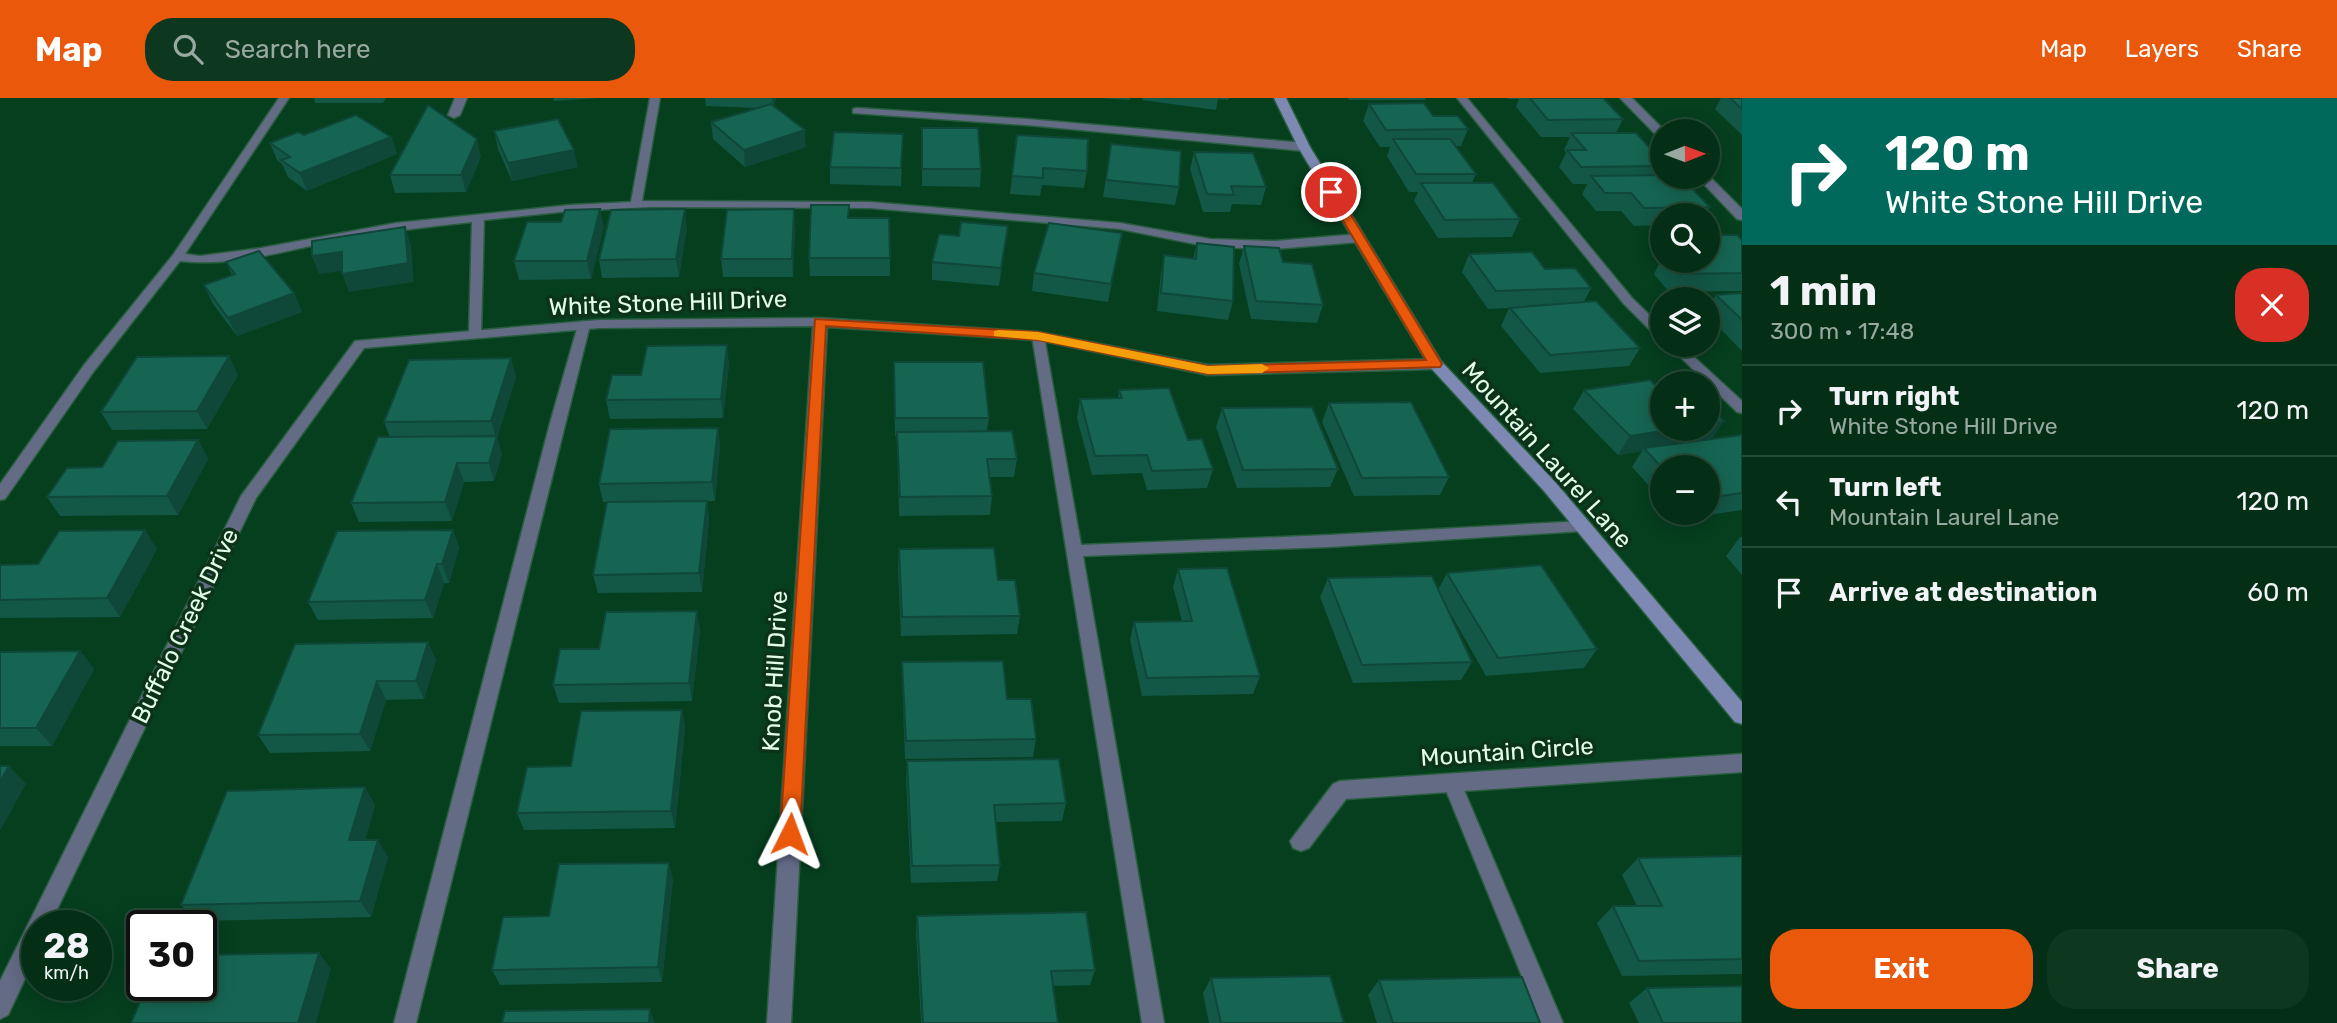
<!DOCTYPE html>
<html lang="en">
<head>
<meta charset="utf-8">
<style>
  body { margin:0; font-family:Rubik,sans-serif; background:#0d371f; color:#f1f3f6; height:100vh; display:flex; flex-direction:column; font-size:26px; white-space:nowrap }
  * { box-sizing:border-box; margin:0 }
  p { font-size:23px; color:#97a9a1 }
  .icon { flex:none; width:38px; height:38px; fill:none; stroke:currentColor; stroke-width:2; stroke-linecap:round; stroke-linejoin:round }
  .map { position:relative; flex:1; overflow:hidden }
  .sheet { display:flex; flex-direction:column; background:#042f16; width:595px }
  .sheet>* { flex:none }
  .hud { background:#00695c; color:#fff; overflow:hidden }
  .needle { width:46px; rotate:89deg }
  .fabs { position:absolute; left:1650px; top:21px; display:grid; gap:14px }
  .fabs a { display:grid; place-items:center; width:70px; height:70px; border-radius:50%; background:#042f16; box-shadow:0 4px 18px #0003,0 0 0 2px #254a35; font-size:35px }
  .speed { position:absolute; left:21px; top:812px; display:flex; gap:14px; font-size:35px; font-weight:700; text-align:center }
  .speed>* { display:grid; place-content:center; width:91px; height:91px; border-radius:50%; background:#042f16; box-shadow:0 4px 18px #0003,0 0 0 2px #254a35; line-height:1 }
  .speed small { font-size:18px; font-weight:400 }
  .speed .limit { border:4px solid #111; border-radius:10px; background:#fff; color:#111 }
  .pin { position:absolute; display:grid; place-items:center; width:60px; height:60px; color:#fff; margin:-30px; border:4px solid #fff; border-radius:50%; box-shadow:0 2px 7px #0007 }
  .me { position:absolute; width:77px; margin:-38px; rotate:3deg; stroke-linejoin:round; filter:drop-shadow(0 0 5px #0008) }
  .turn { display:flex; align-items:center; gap:24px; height:147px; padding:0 28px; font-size:32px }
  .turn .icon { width:91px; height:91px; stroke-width:2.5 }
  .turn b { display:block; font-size:49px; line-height:60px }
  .round { display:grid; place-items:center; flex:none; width:74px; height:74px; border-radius:28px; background:#0d371f }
  .overview { display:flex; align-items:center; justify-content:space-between; height:119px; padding:0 28px }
  h1 { font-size:42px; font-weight:700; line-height:52px }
  .cta { display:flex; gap:14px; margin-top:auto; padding:14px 28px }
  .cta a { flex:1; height:80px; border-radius:28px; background:#ea580c; color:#fff; font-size:28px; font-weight:700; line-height:80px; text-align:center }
  .cta a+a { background:#0d371f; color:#f1f3f6 }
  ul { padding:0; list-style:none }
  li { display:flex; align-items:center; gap:21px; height:91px; padding:0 28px; border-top:2px solid #254a35 }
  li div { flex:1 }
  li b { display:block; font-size:26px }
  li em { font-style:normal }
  header { display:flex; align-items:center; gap:42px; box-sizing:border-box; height:98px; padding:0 35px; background:#ea580c; color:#fff }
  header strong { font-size:33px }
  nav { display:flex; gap:38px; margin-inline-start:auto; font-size:24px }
  .search { width:490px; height:63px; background:#0d371f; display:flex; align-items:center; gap:18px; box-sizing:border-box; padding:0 24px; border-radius:28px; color:#97a9a1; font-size:26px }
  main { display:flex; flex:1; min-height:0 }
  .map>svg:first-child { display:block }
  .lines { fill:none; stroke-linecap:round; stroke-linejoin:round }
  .lane-casing { stroke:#285d3e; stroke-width:3 }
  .street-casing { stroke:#285d3e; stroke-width:3 }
  .secondary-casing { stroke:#285d3e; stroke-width:3 }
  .lane { fill:#636b85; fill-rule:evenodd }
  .street { fill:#636b85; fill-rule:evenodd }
  .secondary { fill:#7d89b3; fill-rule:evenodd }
  .wall { fill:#135747 }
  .shaded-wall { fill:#0f4739 }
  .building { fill:#166552; stroke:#0f4739; stroke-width:2 }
  .route { fill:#ea580c; stroke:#983908; stroke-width:2 }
  .slow { fill:#f59e0b }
  .labels { text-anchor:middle; stroke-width:7; stroke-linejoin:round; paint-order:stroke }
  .street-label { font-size:24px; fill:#e2fde8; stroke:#0d321a }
</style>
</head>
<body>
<header>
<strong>Map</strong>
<div class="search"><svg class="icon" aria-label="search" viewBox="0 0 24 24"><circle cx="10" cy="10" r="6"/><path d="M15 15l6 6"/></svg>Search here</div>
<nav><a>Map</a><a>Layers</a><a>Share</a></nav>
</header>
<main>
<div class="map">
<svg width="1742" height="925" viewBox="0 0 1742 925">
  <rect width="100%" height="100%" fill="#053f1e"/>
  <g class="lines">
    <defs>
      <g id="lane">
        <path d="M279,0h10l-104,156 15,2 61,-8 135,-25 174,-18 61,-3 19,-104h10l-18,103 228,1 250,21 90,16 65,2 84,-7 6,4 -6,4 -84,7 -65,-2 -90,-18 -250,-21 -219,-1 -81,4 -86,9 -3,114 -6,4 -6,-4 3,-112c-48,5 -96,11 -143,20 -48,10 -100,25 -149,19l-86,110 -89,128 -5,1v-16l84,-119 89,-110z"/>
        <polygon points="1457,0 1467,0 1632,200 1662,229 1662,240 1657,239 1624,206"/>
        <polygon points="584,223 590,227 416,925 394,925 550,325 578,227"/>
        <polygon points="1038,234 1044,238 1081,447 1329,437 1583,423 1591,428 1583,433 1329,449 1083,458 1164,925 1142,925 1032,238"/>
        <polygon points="1668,247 1681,247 1742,303 1742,315 1737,314"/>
        <polygon points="1452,677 1459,679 1461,685 1563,925 1541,925 1443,685 1445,679"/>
      </g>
      <g id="street">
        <polygon points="455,0 467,0 460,17 454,20 448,17"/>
        <polygon points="1620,0 1632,0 1665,33 1662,33 1662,40 1658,39"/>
        <polygon points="857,10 1027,21 1304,45 1310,49 1304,53 1027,27 853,15 853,11"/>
        <polygon points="1708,77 1742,111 1742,122 1737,121 1697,79"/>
        <polygon points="820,220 1038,234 1208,267 1435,261 1442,266 1435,271 1208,277 1038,242 827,229 791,925 767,925 813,228 599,230 364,250 256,400 49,828 37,828 37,855 8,917 0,921 0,883 241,398 355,243 599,222"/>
        <polygon points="1742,656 1742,674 1346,701 1309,750 1301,753 1293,750 1290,743 1333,686 1340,683"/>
      </g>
      <polygon id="secondary" points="1274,0 1286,0 1310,49 1441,263 1556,385 1742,604 1742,626 1735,624 1544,393 1430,269 1298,49"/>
    </defs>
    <!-- lane casing -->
    <use href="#lane" class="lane-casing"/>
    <!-- street casing -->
    <use href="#street" class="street-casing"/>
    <!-- secondary casing -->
    <use href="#secondary" class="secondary-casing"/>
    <!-- lane -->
    <use href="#lane" class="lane"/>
    <!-- street -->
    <use href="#street" class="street"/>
    <!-- secondary -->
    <use href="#secondary" class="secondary"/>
  </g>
  <!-- wall -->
  <g class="wall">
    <polygon points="314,0 386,0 383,5 315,5"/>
    <polygon points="553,0 599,0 554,3"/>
    <polygon points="705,0 776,0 774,8 806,49 745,69 713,41 711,24 757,10 706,8"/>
    <polygon points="1099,0 1130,0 1130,2"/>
    <polygon points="1143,0 1229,0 1228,2 1218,1 1216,12 1142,2"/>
    <polygon points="1348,0 1426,0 1425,2 1349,2"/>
    <polygon points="1507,0 1603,0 1623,21 1616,35 1662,63 1662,77 1710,109 1705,117 1662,117 1662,127 1634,128 1621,113 1596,113 1582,96 1587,86 1573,86 1559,69 1566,55 1564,52 1570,39 1541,39 1516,9 1519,1 1508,1"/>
    <polygon points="1703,0 1742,0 1742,37 1715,11 1721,0"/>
    <polygon points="1369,6 1433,18 1468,31 1461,48 1455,48 1476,76 1472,85 1520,121 1512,139 1438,140 1414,103 1418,94 1409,94 1387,58 1390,49 1380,49 1363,23"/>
    <polygon points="922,30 981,71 980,89 922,88"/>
    <polygon points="494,33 578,69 512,83 498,51"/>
    <polygon points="903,36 901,88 830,86 830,69"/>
    <polygon points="304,37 391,39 397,56 307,93 288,79 282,66 277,62 270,45"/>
    <polygon points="1017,37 1087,73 1084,90 1042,87 1040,98 1010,96"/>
    <polygon points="1111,46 1179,89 1175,107 1103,99"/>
    <polygon points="1194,54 1266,89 1261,107 1232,106 1230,114 1203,114 1190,71"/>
    <polygon points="481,59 466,94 395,95 390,77"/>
    <polygon points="849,120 890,160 890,178 810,178 809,160"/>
    <polygon points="1008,128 999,188 932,182 932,164 959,138"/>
    <polygon points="604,129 591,181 519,182 514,163"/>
    <polygon points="687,129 679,179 602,180 599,162"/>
    <polygon points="795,129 793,179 723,179 721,161"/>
    <polygon points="1122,135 1108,204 1032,193 1034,175"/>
    <polygon points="1742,142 1742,193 1669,194 1654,176 1662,160 1662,163 1708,163"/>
    <polygon points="1197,145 1233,203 1228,222 1157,213 1161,175 1164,157 1193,160"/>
    <polygon points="1244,148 1283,164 1323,207 1317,225 1251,221 1239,166"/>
    <polygon points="1469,156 1545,171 1591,190 1584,204 1640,250 1629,268 1540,275 1501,228 1509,210 1488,211 1462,174"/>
    <polygon points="226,164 294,195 302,214 237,238 213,206 204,187 232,177"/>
    <polygon points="1742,195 1742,253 1708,218 1708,210 1716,197"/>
    <polygon points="894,264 989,320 987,333 1017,361 1014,379 989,379 992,398 990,417 899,418 897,338 895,338"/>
    <polygon points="729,265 723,320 610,321 606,302"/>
    <polygon points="238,277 207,331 112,332 101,314"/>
    <polygon points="516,279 497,340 502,356 494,383 464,384 452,423 359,424 351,405 390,339 384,324"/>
    <polygon points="1119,292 1188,342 1213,371 1207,390 1147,392 1142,375 1092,377 1077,320 1080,301 1118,300"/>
    <polygon points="1584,292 1712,341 1742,337 1742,412 1680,421 1674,415 1708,415 1708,369 1662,369 1662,402 1632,369 1642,353 1618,357 1573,311"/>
    <polygon points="1329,305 1449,379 1440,397 1354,398 1322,324"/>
    <polygon points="1222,310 1338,371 1330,389 1237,390 1216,329"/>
    <polygon points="718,330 720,348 715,403 707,403 709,422 702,494 598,495 593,477 607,404 603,404 599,386"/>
    <polygon points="198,342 208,361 178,417 60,418 47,399 102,369"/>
    <polygon points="453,432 459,450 449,485 444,485 433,520 318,522 308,504"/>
    <polygon points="1740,439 1742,439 1742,477 1726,458"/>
    <polygon points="157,451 120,519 0,520 0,467 38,466"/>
    <polygon points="899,451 998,482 1020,518 1017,536 901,538 898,469"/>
    <polygon points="1178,471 1260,578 1253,596 1142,598 1130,542 1134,524 1182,523 1173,489"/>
    <polygon points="1447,475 1597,551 1584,570 1486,578 1443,502 1472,564 1461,582 1353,585 1320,499 1328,480 1438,492"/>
    <polygon points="700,532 692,603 559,605 553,587 599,551"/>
    <polygon points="295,546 436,562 424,601 386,602 370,653 270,655 258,637"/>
    <polygon points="80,553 94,571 52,648 0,648 0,554"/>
    <polygon points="902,564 1007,601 1036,641 1033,659 905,661 902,582"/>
    <polygon points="682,612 685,630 675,730 524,732 517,715 571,668"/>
    <polygon points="907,663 1066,705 1062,723 996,724 1000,767 997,783 911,785 906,681"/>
    <polygon points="375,707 365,742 388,759 371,819 196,823 181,807"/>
    <polygon points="1742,758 1742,876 1622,878 1597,825 1613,808 1637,808 1622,777 1638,760"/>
    <polygon points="673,781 662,884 500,887 492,872 549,818"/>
    <polygon points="917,818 1095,872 1090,887 1053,888 1058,925 921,925 916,834"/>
    <polygon points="1211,880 1344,925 1209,925 1203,895"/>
    <polygon points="1379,882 1540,925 1377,925 1368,897"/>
    <polygon points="1647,890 1742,925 1639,925 1629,905"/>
  </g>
  <!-- shaded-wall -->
  <g class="shaded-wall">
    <polygon points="772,0 776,0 773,11"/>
    <polygon points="805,32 806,49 745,69 744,52"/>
    <polygon points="391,39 397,56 307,93 300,75"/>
    <polygon points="477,41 481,59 466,94 461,77"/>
    <polygon points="574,52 578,69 512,83 508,65"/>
    <polygon points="600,111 604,129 591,181 587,163"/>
    <polygon points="685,111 687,129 679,179 676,161"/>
    <polygon points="794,111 795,129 793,179 792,161"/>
    <polygon points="1008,128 1006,146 999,188 1001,170"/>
    <polygon points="405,129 411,147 414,184 349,194 342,176"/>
    <polygon points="342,154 349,172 319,176 312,158"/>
    <polygon points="294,195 302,214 237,238 228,220"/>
    <polygon points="727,247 729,265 723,320 721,301"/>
    <polygon points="229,258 238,277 207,331 197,313"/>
    <polygon points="511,260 516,279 497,340 502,356 494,383 489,365 496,339 491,323"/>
    <polygon points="1724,323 1712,341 1644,350 1642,353 1618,357 1630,338 1675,331 1708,331 1708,325"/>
    <polygon points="718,330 720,348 715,403 712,384"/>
    <polygon points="198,342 208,361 178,417 167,398"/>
    <polygon points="457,365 464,384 452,423 445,404"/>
    <polygon points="707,403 709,422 702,494 699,475"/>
    <polygon points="145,432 157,451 120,519 107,500"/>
    <polygon points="453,432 459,450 449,485 442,466"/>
    <polygon points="437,466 444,485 433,520 425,502"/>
    <polygon points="697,513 700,532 692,603 689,585"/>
    <polygon points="428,544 436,562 424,601 416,583"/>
    <polygon points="80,553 94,571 52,648 36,630"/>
    <polygon points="377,583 386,602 370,653 360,636"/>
    <polygon points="682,612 685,630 675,730 671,713"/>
    <polygon points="9,668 26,686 0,733 0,684"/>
    <polygon points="365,689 375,707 360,759 349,742"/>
    <polygon points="378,742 388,759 371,819 360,803"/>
    <polygon points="669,765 673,781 662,884 658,869"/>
    <polygon points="319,855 331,871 316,925 298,925"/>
    <polygon points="650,911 655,925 649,925"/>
  </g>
  <!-- building -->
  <g class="building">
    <polygon points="1530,0 1603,0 1623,21 1548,22"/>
    <polygon points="1730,0 1742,0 1742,11"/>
    <polygon points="1424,5 1433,18 1458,18 1468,31 1386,32 1369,6"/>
    <polygon points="771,6 805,32 744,52 711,24"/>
    <polygon points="428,7 477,41 461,77 390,77"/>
    <polygon points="356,17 391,39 300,75 281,62 290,59 270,45 298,34 304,37"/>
    <polygon points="558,21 574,52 508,65 494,33"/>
    <polygon points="922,30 978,30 981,71 922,71"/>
    <polygon points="834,34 903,36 901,70 830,69"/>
    <polygon points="1571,35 1636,35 1662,63 1662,68 1581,69 1567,52 1586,52"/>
    <polygon points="1017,37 1088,41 1087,73 1043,70 1043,80 1012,78"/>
    <polygon points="1393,41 1450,41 1476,76 1416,76"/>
    <polygon points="1111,46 1181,53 1179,89 1106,82"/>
    <polygon points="1194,54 1253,55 1266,89 1231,88 1234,97 1207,96"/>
    <polygon points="1662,77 1662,79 1681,79 1710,109 1644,110 1631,95 1605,95 1591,78"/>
    <polygon points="1421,85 1493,85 1520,121 1445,122"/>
    <polygon points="811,107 849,107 848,120 889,120 890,160 809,160"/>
    <polygon points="600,111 587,163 514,163 527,124 561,124 565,112"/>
    <polygon points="685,111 676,161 599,162 611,112"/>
    <polygon points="794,111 792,161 721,161 727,112"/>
    <polygon points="961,124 1008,128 1001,170 932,164 939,136 959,138"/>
    <polygon points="1049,125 1122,135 1111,186 1034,175"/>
    <polygon points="405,129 408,165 342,176 342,154 312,158 312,143"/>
    <polygon points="1708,137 1737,137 1742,142 1742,175 1680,176 1669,163 1708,163"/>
    <polygon points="1197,145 1234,149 1233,203 1161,195 1164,157 1196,161"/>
    <polygon points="1244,148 1279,150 1283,164 1312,166 1323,207 1256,203"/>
    <polygon points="259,153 294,195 228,220 204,187 235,176 226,164"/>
    <polygon points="1532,154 1545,171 1575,170 1591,190 1496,193 1469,156"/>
    <polygon points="1742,195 1742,222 1716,197"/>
    <polygon points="1596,203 1640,250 1550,257 1510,210"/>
    <polygon points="727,247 721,301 606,302 612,277 641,277 647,248"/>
    <polygon points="229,258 197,313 101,314 137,259"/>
    <polygon points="511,260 491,323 384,324 409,262"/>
    <polygon points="894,264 983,264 989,320 895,320"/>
    <polygon points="1650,282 1662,294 1662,331 1675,331 1630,338 1584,292"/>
    <polygon points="1169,290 1188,342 1202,341 1213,371 1152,373 1147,357 1095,358 1080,301 1122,300 1119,292"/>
    <polygon points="1411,304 1449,379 1362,380 1329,305"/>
    <polygon points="1708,308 1724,323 1708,325"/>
    <polygon points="1312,309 1338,371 1243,372 1222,310"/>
    <polygon points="718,330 712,384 599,386 610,331"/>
    <polygon points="1012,333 1017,361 987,361 992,398 900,399 897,334"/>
    <polygon points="1742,337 1742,395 1708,400 1708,369 1662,370 1644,350"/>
    <polygon points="497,338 489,365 457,365 445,404 351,405 378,339"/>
    <polygon points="198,342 167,398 47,399 67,370 102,369 118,343"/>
    <polygon points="707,403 699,475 593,477 607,404"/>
    <polygon points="145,432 107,500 0,502 0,467 38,466 59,433"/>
    <polygon points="453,432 442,466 437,466 425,502 308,504 337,433"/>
    <polygon points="994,450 998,482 1015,482 1020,518 902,519 899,451"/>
    <polygon points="1541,467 1597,551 1498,560 1447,475"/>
    <polygon points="1227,470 1260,578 1147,580 1134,524 1192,523 1178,471"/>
    <polygon points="1432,478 1472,564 1362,567 1328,480"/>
    <polygon points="697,513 689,585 553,587 560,551 599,551 606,514"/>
    <polygon points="428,544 416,583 377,583 360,636 258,637 295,546"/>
    <polygon points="80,553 36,630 0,630 0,554"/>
    <polygon points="1003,563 1007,601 1031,601 1036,641 906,643 902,564"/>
    <polygon points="682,612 671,713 517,715 527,669 571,668 581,613"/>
    <polygon points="1059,661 1066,705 994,707 1000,767 912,768 907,663"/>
    <polygon points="0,668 9,668 0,684"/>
    <polygon points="365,689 349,742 378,742 360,803 181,807 227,693"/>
    <polygon points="1742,758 1742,861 1639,863 1613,808 1662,808 1638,760"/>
    <polygon points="669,765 658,869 492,872 503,819 549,818 559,766"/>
    <polygon points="1086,814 1095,872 1051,873 1058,925 923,925 917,818"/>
    <polygon points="319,855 298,925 131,925 147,887 201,887 201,857"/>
    <polygon points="1330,878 1344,925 1221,925 1211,880"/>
    <polygon points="1522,879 1540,925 1393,925 1379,882"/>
    <polygon points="1742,888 1742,925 1663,925 1647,890"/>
    <polygon points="650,911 649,925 502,925 505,913"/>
  </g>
  <!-- route -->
  <polygon class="route" points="1331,91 1337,94 1442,266 1440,269 1208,276 1038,242 826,228 800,736 797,742 790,745 783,742 780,736 815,221 1038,234 1208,268 1426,262 1326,94"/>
  <!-- slow -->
  <polygon class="slow" points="999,232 1038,234 1208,268 1262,266 1269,270 1262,275 1208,276 1038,242 994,238 994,233"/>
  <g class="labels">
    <!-- street labels -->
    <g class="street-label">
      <text transform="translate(668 205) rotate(-2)" y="8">White Stone Hill Drive</text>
      <text transform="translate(1547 357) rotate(48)" y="8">Mountain Laurel Lane</text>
      <text transform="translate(185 528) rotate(-64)" y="8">Buffalo Creek Drive</text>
      <text transform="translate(775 573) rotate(-87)" y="8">Knob Hill Drive</text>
      <text transform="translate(1507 654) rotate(-4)" y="8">Mountain Circle</text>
    </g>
  </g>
</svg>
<div class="fabs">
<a><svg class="needle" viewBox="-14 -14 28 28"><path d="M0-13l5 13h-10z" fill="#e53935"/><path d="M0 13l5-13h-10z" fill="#97a9a1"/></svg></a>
<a><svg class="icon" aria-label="search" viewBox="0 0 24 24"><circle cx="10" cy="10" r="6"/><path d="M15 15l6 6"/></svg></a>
<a><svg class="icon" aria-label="layers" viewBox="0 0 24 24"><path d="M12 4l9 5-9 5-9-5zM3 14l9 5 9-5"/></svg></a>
<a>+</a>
<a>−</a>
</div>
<div class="speed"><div>28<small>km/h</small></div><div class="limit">30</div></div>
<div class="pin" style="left:1331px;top:94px;background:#d93025"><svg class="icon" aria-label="arrive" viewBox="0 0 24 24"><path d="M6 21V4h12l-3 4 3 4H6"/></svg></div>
<svg class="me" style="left:790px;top:736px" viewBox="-20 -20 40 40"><path d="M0-17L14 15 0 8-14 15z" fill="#ea580c" stroke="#fff" stroke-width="4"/></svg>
</div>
<section class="sheet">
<div class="hud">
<div class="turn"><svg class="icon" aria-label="right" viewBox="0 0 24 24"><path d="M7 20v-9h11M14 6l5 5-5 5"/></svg><div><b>120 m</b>White Stone Hill Drive</div></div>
</div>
<div class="overview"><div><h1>1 min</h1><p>300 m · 17:48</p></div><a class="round" style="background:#d93025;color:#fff"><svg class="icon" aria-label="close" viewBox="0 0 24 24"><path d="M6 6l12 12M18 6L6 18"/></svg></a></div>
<ul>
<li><svg class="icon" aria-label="right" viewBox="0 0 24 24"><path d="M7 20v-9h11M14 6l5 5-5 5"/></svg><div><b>Turn right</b><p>White Stone Hill Drive</p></div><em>120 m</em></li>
<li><svg class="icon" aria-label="left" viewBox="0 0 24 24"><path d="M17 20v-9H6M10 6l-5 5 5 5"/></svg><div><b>Turn left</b><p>Mountain Laurel Lane</p></div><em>120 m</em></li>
<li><svg class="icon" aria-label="arrive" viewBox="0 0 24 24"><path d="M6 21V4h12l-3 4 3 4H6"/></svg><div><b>Arrive at destination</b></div><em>60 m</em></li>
</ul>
<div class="cta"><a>Exit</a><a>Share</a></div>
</section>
</main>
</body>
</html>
